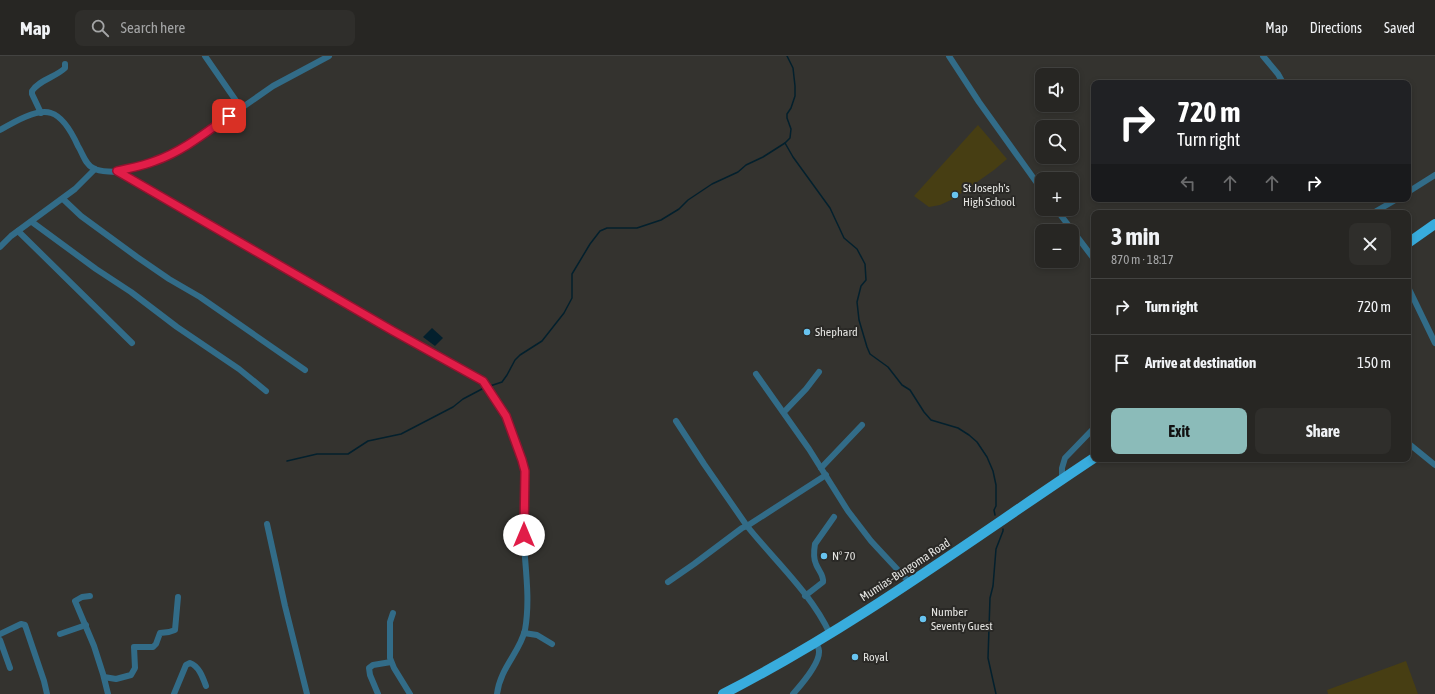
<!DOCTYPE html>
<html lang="en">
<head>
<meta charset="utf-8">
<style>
  body { margin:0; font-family:"Asap Condensed",sans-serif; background:#2f2e2b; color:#f1f3f6; height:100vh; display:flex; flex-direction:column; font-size:15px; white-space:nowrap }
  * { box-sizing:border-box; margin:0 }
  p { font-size:13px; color:#a4a5a6 }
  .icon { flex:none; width:22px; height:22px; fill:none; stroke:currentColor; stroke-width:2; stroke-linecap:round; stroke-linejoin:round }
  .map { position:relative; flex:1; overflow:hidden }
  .sheet { position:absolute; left:1091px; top:154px; width:320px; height:252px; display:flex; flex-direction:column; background:#272623; border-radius:8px; box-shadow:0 2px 6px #0003,0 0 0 1px #434341 }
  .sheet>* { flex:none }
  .guide { position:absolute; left:1091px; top:24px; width:320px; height:122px; border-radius:8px; box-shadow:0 2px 6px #0003,0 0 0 1px #434341; background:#202124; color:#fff; overflow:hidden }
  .tools { position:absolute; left:1035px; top:12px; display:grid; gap:8px }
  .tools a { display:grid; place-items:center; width:44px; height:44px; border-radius:8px; background:#272623; box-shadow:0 2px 6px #0003,0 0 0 1px #434341; font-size:20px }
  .pin { position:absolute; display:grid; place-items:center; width:34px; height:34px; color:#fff; margin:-17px; border-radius:8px; box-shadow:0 2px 6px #0006 }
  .me { position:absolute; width:44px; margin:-22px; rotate:0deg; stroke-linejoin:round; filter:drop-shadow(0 0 3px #0008) }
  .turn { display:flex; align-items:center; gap:14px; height:84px; padding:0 20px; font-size:18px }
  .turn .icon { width:52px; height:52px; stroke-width:2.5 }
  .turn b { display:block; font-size:28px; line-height:34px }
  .lanes { display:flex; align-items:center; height:38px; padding:0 20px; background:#0003; justify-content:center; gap:20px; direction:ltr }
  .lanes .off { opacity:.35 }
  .round { display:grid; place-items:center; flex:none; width:42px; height:42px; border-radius:8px; background:#2f2e2b }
  .overview { display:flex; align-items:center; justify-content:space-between; height:68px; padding:0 20px }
  h1 { font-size:24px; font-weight:700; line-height:30px }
  .cta { display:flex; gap:8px; margin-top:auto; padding:8px 20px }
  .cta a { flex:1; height:46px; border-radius:8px; background:#8bbbb9; color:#111; font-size:16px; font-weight:700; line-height:46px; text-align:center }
  .cta a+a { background:#2f2e2b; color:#f1f3f6 }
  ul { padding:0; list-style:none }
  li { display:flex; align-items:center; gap:12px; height:56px; padding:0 20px; border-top:1px solid #434341 }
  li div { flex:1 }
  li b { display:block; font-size:15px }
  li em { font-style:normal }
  header { display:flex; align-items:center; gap:24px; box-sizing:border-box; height:56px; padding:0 20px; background:#272623; border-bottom:1px solid #434341 }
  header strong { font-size:19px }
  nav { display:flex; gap:22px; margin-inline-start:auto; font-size:14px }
  .search { width:280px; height:36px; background:#2f2e2b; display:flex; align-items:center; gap:10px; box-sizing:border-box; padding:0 14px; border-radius:8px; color:#a4a5a6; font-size:15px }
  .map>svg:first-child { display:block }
  .green { fill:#473e13 }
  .water { fill:#03202d }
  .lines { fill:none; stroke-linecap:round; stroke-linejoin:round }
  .stream { stroke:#03202d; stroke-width:1.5 }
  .minor { stroke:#326c88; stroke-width:6 }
  .trunk { stroke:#38acdd; stroke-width:10 }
  .route-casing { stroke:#92132f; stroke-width:10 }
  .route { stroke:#e11d48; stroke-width:7 }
  .poi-dot { fill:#68c4f0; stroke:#2a2926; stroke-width:1.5 }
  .labels { text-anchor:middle; stroke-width:4; stroke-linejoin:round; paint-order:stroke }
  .poi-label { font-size:12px; fill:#e4e4e1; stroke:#2a2926; text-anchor:start }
  .street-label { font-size:12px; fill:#e4e4e1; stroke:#2a2926 }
</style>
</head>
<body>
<header>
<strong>Map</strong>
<div class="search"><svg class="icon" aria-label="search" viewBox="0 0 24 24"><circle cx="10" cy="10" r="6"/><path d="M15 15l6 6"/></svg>Search here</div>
<nav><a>Map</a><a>Directions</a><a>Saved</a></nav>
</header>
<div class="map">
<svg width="1435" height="638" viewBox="0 0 1435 638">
  <rect width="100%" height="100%" fill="#34332f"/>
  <!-- green -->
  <g class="green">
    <polygon points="978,69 1007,103 994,114 953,143 940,149 929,151 914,140"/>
    <polygon points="1406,605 1418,638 1328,638 1327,634"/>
  </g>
  <!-- water -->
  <polygon class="water" points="432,272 443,282 435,290 423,281"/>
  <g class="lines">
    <!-- stream -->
    <g class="stream">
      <polyline points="785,87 793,101 830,152 844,182 857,193 865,208 866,224 861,230 857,246 859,264 867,291 870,298 888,311 902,329 910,334 924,356 931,364 958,372 969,379 977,386 987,401 993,415 996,429 996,450 994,454 995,459"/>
      <polyline points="490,330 502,326 507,319 515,304 520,299 542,285 564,257 572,242 572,218 590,188 600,175 607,172 637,172 661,164 679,153 688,144 712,128 738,116 746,109 763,101 785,87 790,82 791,73 787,62 787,58 791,52 795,40 795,30 793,12 787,0"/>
      <polyline points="287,405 317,398 348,398 368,385 401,378 453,351 463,343 482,333"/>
      <polyline points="996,638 988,602 990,542 993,530 996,493 1003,475 1003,473"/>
    </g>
    <!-- minor -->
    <g class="minor">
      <polyline points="205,0 241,52"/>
      <polyline points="949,0 979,46 1042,134"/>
      <polyline points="1263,0 1278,18 1283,27"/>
      <path d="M41,57l-9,-19v-3c7,-11 24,-14 33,-23v-4"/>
      <path d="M0,74c12,-7 37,-22 51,-17 13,4 22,22 27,33 5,8 7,18 15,22 9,6 20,1 30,6l270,157 86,47c18,13 44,71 46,94 1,24 -2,49 -1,73 2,28 6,57 1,85 -5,22 -25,38 -28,64"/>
      <path d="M117,115c25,-5 47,-13 70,-25l86,-60 56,-30"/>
      <polyline points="1408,136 1435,119"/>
      <polyline points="63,143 81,160 137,201 169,223 200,241 305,314"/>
      <polyline points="1056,153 1094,203"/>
      <polyline points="1373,157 1397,143"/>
      <polyline points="32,166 96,213 131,236 177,271 239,313 266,335"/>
      <polyline points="18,175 132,287"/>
      <polyline points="0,191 11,180 75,133 95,113"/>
      <polyline points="1408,231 1435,287"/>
      <polyline points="756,318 809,393 848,455 871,485 910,527"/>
      <polyline points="784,356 806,333 819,316"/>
      <polyline points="1408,387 1435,409"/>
      <polyline points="821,412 862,369"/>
      <path d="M826,419l-79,51c28,35 64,67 83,108"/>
      <polyline points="1062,423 1062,412 1065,402 1094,372"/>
      <polyline points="267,468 285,550 307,638"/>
      <polyline points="668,526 694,508 742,472 747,470 704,408 676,365"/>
      <polyline points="90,540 82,541 75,545 94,590 103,618 108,638"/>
      <path d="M805,540l18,-14c1,-7 -5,-12 -7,-18 -3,-6 -2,-14 -1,-20l19,-27"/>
      <polyline points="393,557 390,566 390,602 394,612 410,638"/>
      <polyline points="524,577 537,579 552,588"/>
      <polyline points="0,578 21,568 25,569 44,625 47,638"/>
      <polyline points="60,578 86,569"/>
      <polyline points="0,584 10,612"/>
      <polyline points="104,621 116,623 131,619 135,612 134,591 153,591 156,588 160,577 169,576 175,574 178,541"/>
      <path d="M174,638l12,-29 4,-2c9,3 13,15 16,23"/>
      <polyline points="378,638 370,619 369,612 373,609 391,606"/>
      <path d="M793,638c8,-9 27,-31 26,-43 0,-3 -2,-6 -3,-9"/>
    </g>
    <!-- trunk -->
    <g class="trunk">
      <polyline points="1408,187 1435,168"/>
      <path d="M723,638c131,-67 249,-155 371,-236"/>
    </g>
  </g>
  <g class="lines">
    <defs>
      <path id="route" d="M229,60c-24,17 -46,35 -74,45 -12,5 -25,7 -38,10l276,160 90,50 23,35 16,44 3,11 -1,64"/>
    </defs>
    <!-- route casing -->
    <use href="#route" class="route-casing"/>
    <!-- route -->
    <use href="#route" class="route"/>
  </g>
  <!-- markers -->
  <g class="poi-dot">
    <circle cx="955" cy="139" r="4"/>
    <circle cx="807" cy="276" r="4"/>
    <circle cx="824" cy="500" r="4"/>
    <circle cx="923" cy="563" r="4"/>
    <circle cx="855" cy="601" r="4"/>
  </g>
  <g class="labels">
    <!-- poi labels -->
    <g class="poi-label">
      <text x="963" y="136">St Joseph's<tspan x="963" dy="14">High School</tspan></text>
      <text x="815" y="280">Shephard</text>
      <text x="832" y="504">N° 70</text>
      <text x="931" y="560">Number<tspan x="931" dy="14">Seventy Guest</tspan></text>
      <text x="863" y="605">Royal</text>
    </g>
    <!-- street labels -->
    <g class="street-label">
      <text transform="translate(905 514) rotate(-33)" y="4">Mumias-Bungoma Road</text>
    </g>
  </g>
</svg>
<div class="tools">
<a><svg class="icon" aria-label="sound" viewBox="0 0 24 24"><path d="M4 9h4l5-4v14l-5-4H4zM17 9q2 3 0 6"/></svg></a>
<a><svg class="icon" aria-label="search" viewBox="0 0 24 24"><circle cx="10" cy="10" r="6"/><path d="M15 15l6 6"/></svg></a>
<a>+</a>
<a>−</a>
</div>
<div class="pin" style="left:229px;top:60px;background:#d93025"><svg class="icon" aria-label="arrive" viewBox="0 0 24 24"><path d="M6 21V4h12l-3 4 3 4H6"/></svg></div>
<svg class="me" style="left:524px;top:479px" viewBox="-20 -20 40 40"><circle r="19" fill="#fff"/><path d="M0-13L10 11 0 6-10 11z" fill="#e11d48"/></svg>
<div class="guide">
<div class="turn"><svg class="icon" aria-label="right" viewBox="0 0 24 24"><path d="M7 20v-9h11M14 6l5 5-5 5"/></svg><div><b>720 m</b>Turn right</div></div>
<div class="lanes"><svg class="icon off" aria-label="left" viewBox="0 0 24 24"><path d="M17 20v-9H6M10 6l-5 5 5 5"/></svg><svg class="icon off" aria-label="ahead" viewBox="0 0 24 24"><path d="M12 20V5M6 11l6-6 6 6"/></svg><svg class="icon off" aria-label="ahead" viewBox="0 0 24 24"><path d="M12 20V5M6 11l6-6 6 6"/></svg><svg class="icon" aria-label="right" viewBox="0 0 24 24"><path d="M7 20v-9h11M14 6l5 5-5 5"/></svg></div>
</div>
<section class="sheet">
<div class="overview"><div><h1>3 min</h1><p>870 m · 18:17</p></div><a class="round"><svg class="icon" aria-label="close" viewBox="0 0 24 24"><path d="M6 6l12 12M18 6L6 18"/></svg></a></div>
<ul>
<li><svg class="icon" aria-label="right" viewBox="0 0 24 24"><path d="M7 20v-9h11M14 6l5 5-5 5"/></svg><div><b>Turn right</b></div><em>720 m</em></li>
<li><svg class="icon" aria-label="arrive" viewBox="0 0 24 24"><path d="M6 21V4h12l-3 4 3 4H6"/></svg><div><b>Arrive at destination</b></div><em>150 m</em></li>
</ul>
<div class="cta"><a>Exit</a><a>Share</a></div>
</section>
</div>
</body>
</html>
